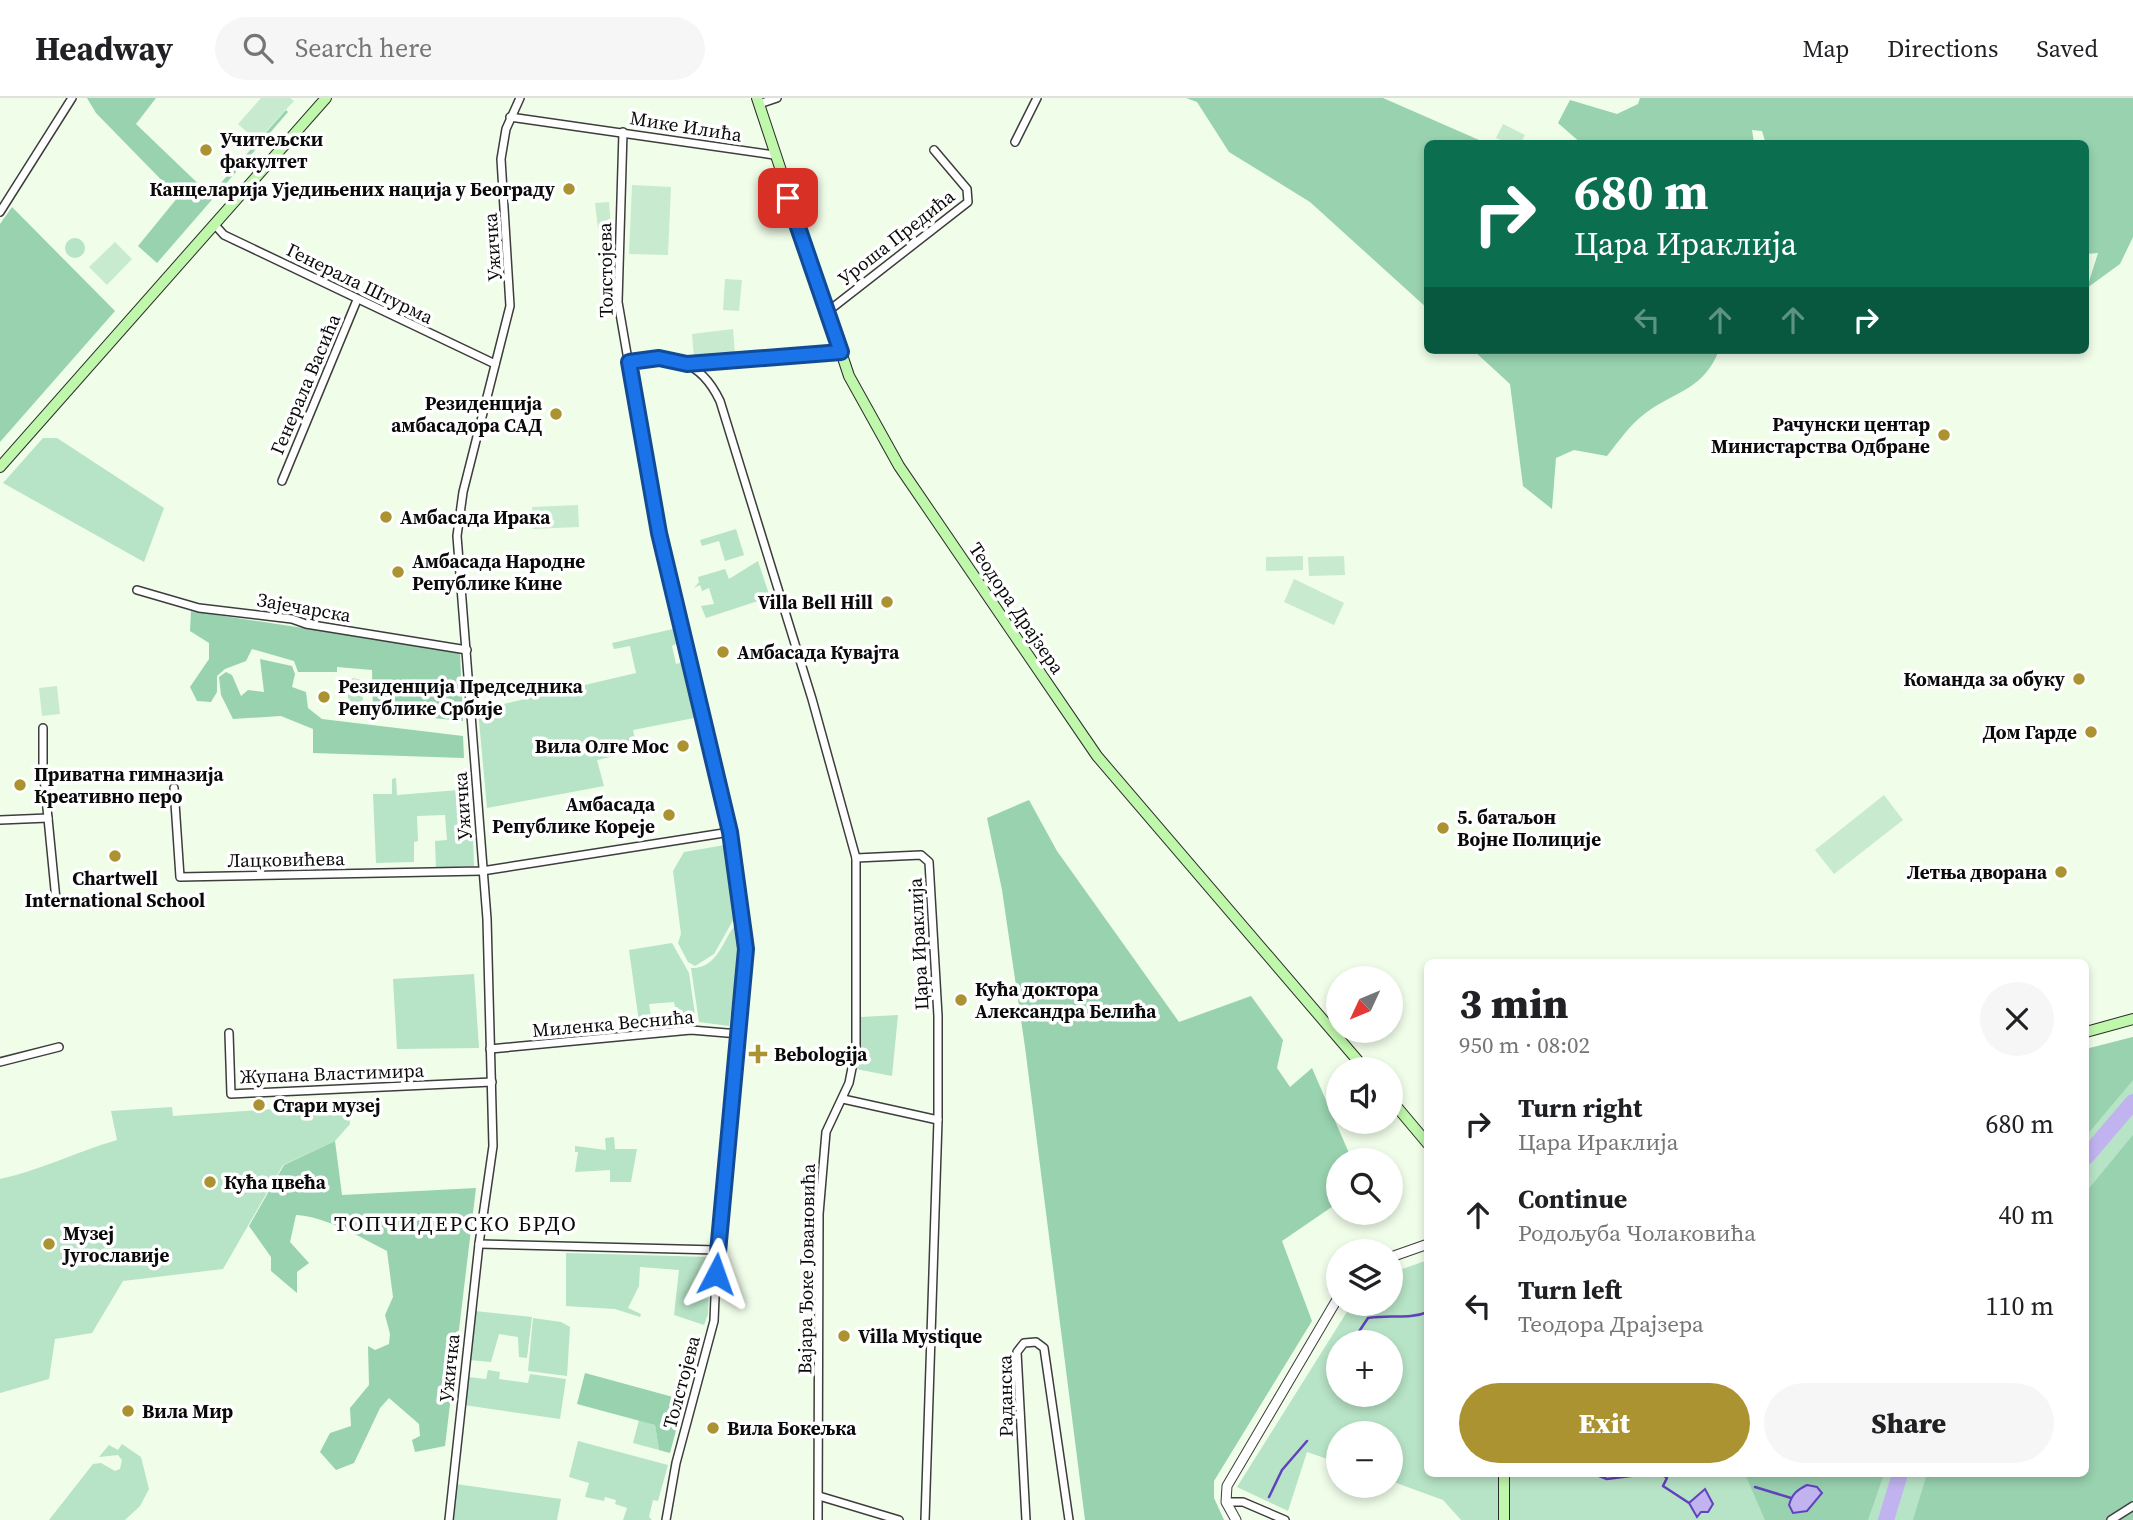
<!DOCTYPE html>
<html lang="en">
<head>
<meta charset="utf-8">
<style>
  body { margin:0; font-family:"Source Serif 4",serif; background:#f6f6f6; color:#202124; height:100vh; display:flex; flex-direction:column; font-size:26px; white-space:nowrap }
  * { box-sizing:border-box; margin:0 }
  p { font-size:23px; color:#757577 }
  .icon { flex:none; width:38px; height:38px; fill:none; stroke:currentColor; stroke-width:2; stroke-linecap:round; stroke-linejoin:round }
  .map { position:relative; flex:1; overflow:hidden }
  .details { position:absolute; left:1424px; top:861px; width:665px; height:518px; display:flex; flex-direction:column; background:#fff; border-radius:10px; box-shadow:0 4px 10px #0003 }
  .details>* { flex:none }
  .banner { position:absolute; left:1424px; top:42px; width:665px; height:214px; border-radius:10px; box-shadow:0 4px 10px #0003; background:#0b6e4f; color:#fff; overflow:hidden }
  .needle { width:46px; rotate:226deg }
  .fabs { position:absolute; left:1326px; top:868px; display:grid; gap:14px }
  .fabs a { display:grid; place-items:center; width:77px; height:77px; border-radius:50%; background:#fff; box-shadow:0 4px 10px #0003; font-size:35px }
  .pin { position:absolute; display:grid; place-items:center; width:60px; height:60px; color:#fff; margin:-30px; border-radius:14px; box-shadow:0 4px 10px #0006 }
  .me { position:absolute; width:77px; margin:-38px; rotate:4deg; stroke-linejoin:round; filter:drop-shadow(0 0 5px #0008) }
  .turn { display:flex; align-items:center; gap:24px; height:147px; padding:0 35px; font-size:32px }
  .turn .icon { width:91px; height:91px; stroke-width:2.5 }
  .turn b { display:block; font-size:49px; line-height:60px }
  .lanes { display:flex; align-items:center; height:66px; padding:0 35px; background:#0003; justify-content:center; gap:35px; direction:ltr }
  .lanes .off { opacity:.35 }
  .round { display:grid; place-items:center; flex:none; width:74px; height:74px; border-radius:37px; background:#f6f6f6 }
  .head { display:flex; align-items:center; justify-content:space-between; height:119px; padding:0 35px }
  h1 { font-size:42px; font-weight:800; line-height:52px }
  .cta { display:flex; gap:14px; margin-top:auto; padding:14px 35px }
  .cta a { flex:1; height:80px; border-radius:42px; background:#ab9331; color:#fff; font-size:28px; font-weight:800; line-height:80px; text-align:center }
  .cta a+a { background:#f6f6f6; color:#202124 }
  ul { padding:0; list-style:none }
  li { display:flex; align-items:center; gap:21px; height:91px; padding:0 35px }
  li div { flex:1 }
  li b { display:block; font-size:26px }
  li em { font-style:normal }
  header { display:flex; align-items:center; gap:42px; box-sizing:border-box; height:98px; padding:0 35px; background:#fff; border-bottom:2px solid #e0e0e0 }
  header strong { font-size:33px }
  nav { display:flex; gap:38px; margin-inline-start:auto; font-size:24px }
  .search { width:490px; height:63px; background:#f6f6f6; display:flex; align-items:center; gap:18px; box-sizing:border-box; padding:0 24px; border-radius:38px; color:#757577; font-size:26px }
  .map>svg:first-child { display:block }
  .green { fill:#b7e3c6; fill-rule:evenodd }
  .forest { fill:#98d2af }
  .pitch { fill:#c8ebcf }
  .water { fill:#c1b3ef; stroke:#6142be; stroke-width:2 }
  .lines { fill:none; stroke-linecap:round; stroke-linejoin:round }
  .stream { stroke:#6142be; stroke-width:2.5 }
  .river { stroke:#c1b3ef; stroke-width:16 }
  .minor-casing { stroke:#3d3d3d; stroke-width:10 }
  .tertiary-casing { stroke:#3d3d3d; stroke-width:11 }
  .secondary-casing { stroke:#2c2c2c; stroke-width:12 }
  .minor { stroke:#fff; stroke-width:7 }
  .tertiary { stroke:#fff; stroke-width:9 }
  .secondary { stroke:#bff7ab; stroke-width:10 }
  .route-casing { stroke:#114b97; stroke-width:18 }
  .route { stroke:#1a73e8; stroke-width:12 }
  .poi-dot { fill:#ab9331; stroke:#fff; stroke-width:2.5 }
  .labels { text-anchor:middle; stroke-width:7; stroke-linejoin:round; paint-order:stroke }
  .street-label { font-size:19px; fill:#0a0a0a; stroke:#fff }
  .poi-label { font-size:19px; font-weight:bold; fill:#0a0a0a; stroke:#fff; text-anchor:start }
  .neighbourhood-label { font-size:21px; letter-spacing:2px; fill:#0a0a0a; stroke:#fff }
</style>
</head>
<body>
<header>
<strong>Headway</strong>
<div class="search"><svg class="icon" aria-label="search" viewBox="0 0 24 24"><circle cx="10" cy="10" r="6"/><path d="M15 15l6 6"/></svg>Search here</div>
<nav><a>Map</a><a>Directions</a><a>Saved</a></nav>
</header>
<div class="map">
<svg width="2133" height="1422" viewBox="0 0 2133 1422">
  <rect width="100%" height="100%" fill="#f0fde9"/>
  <!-- green -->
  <g class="green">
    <circle cx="75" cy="150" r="10"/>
    <polygon points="43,340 57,340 164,410 144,464 3,385"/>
    <polygon points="736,431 744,457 725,463 719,443 702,448 700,442"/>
    <polygon points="758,463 770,499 706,520 701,508 714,506 709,490 702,493 700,487 694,490 699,484 698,479 725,471 729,481"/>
    <polygon points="673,531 676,546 672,548 676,566 684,564 699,619 633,632 638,653 597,662 604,688 487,710 478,612 636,575 630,548 614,551 612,545"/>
    <path d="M353,580l8,2 2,20 -5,4h-5c-8,-6 -8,-20 0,-26z"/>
    <polygon points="396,680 397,697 471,691 474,768 436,770 435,743 447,742 445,717 417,718 418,743 414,744 414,764 376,765 373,696 392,696 392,681"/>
    <polygon points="725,747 735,819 714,856 695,868 688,864 678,845 681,836 673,773 684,754"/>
    <path d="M736,826l3,27 -10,75 -30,-4 -8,-54c27,1 32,-29 45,-44z"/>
    <polygon points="672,845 689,875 696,924 660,929 659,925 678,921 674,904 649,906 652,924 656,925 657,929 640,931 629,852"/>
    <polygon points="474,876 479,950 397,951 393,881"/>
    <polygon points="898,917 892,978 856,971 861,919"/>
    <path d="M2133,939v457l-41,26h-631l-18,-20 -52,-19v-48h-52v30l-32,-11 -19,59 -51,-24 113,-180 3,-3h38v-31l37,-13v214h658v-425zM1339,1244h52v53h-52z"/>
    <path d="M348,1006l2,20 -15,17 -52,24 -60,104 -100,12 -31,52 -37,6 -6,40 -49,14v-214c42,-9 75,-27 117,-39l-6,-29 61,-4 1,9z"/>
    <polygon points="614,1039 615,1051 637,1051 631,1084 610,1084 610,1072 575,1074 578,1054 575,1054 575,1048 606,1052 605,1040"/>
    <polygon points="566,1155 710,1159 708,1216 704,1227 674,1217 679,1172 640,1169 639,1188 628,1210 641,1216 640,1219 615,1211 566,1208"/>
    <polygon points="475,1213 532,1219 527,1260 519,1259 518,1239 499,1236 491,1264 470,1262"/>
    <polygon points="533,1220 561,1224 570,1229 567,1278 528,1273"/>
    <polygon points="488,1272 500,1274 499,1281 528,1285 530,1276 566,1281 560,1321 464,1307 468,1279 486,1281"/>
    <polygon points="639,1322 655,1327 659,1352 633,1345"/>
    <polygon points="578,1343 668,1367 658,1403 653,1402 649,1419 652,1422 623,1422 627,1410 615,1406 616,1402 605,1399 604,1403 585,1399 589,1385 569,1379"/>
    <polygon points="122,1346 141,1359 149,1391 140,1408 125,1422 49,1422 93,1366 101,1365 115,1373 120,1371 122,1362 118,1357 99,1359 109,1347 118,1352"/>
    <polygon points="456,1386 561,1401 557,1422 452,1422"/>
  </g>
  <!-- forest -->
  <g class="forest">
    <polygon points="87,0 156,0 136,26 210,97 286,12 288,14 157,165 138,148 178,99 96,15"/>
    <polygon points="1186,0 1383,0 1486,45 1428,46 1428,211 1310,104 1229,54 1197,4"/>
    <polygon points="1640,0 2133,0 2133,139 2120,166 2087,190 2098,155 2086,156 2086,46 1766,46 1762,33 1752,32 1754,45 1582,46 1558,25 1570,2 1617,16 1638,6"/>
    <polygon points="12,109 115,213 0,344 0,126"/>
    <path d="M1473,252h246c-15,39 -41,40 -72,62 -16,11 -28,29 -40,44l-33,-6 -18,8 -4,51 -29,-23 -13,-102z"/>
    <polygon points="191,513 460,554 463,623 373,614 372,572 337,569 337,574 298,574 294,563 252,551 246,563 225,571 217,578 217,594 211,604 197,603 190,589 209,561 209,545 190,533"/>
    <polygon points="260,561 292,568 295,576 292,589 306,594 308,610 322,621 463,638 464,660 313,655 313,631 281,618 233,621 221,597 219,579 226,574 232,577 241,598 248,592 264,594"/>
    <polygon points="1029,702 1057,753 1179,924 1251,898 1283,942 1277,970 1290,989 1312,970 1352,1062 1339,1062 1339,1104 1282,1143 1312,1223 1214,1383 1214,1400 1224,1422 1085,1422 1025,949 1002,792 987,720"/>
    <polygon points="2133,939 2133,982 2086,1038 2086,951"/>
    <polygon points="2133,1037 2133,1422 1913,1422 1927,1376 2086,1376 2086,1094"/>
    <path d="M335,1043l7,54 134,-7 -31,258 -30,6 -3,-12 8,-4 -1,-12 -30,-26 -9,10 -26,55 -18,7 -16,-18 10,-19 21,-7 -1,-18 19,-23 -1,-39 7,4 14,-6 1,-10 -5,-19 8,-18 -6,-46c-27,-14 -60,-34 -91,-36l-6,27 19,21 -12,9v21l-26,-22v-14l-22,-31 35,-61z"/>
    <polygon points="585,1275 684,1302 670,1355 659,1352 655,1327 577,1306"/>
    <polygon points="1745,1376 1884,1376 1868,1422 1765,1422"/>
  </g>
  <!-- pitch -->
  <g class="pitch">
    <polygon points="261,0 290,0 294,3 257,43 238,26"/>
    <polygon points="1503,26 1525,37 1521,45 1508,45 1496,40"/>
    <polygon points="632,87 671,89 668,157 629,156"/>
    <polygon points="609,104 611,130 598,131 595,105"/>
    <polygon points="115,144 132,161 107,187 89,169"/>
    <polygon points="725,181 742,182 739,213 723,212"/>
    <polygon points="733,231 735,256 694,260 692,236"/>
    <polygon points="578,407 579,429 533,431 532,409"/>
    <polygon points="1303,458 1303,472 1266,473 1266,459"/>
    <polygon points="1344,458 1345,477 1309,478 1308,459"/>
    <polygon points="1294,481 1344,505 1334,527 1284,504"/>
    <polygon points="57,588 60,616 42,618 39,590"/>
    <polygon points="1884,697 1903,722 1834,776 1815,752"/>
  </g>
  <!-- water -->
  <g class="water">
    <path d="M1807,1387l10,2 5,6 -15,18 -14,2 -4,-8c3,-11 8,-15 18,-20z"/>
    <polygon points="1705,1391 1713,1406 1708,1414 1701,1414 1697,1419 1689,1405"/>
  </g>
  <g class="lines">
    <!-- stream -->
    <g class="stream">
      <path d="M1352,1244l16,-24c22,-4 40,2 60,-6"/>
      <polyline points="1594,1376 1607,1381 1646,1376"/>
      <polyline points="1661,1376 1667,1380 1663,1388 1689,1405"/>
      <polyline points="1755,1389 1791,1400"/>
      <polyline points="1269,1399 1282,1372 1307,1343"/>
    </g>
    <!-- river -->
    <g class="river">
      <polyline points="2086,1059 2133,1004"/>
      <polyline points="1886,1422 1900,1376"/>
    </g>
    <defs>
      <g id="minor">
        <polyline points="759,6 777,0"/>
        <polyline points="510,19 774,57"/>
        <polyline points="623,34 618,204 658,435 730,734 746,851 717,1152 714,1223 676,1365 666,1422"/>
        <polyline points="1015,44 1037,0"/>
        <polyline points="0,114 72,0"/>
        <polyline points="215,127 224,137 495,266"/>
        <polyline points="827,214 968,104 967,91 934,52"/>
        <path d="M629,264c42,-6 70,-5 91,39l92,298 44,159v190l-7,35 -23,49 -7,82 -1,306"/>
        <polyline points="688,266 841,254"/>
        <polyline points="282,383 357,202"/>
        <polyline points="137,492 199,510 292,521 306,526 467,552"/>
        <polyline points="43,630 43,669 56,802"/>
        <polyline points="174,690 180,779 482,773 730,734"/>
        <polyline points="0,722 48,720"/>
        <polyline points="856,760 921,757 929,764 938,918 938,1022 925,1422"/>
        <polyline points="229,935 231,996 492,984"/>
        <polyline points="490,951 691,932 739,936"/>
        <polyline points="0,964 59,949"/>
        <polyline points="843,1001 938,1022"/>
        <polyline points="479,1146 717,1152"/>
        <polyline points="819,1398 899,1422"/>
        <polyline points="1226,1404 1243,1404 1285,1422"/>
        <polyline points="449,1422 479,1146 493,1048 487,821 457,438 463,394 510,208 501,61 506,31 520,0"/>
        <polyline points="1026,1422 1017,1254 1024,1245 1036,1244 1044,1250 1069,1422"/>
        <polyline points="2111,1422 2133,1408"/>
      </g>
      <g id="tertiary">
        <polyline points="1391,1159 1428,1146"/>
        <polyline points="1236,1422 1226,1404 1227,1388 1339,1198"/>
      </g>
      <g id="secondary">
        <polyline points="757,0 849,278 899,368 1097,658 1365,971"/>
        <polyline points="0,369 326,0"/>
        <polyline points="2086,934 2133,921"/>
        <polyline points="1391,1002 1428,1046"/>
        <polyline points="1504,1376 1504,1422"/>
      </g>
    </defs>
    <!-- minor casing -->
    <use href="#minor" class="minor-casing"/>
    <!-- tertiary casing -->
    <use href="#tertiary" class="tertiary-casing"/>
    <!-- secondary casing -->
    <use href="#secondary" class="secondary-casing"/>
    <!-- minor -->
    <use href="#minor" class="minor"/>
    <!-- tertiary -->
    <use href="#tertiary" class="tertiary"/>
    <!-- secondary -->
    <use href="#secondary" class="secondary"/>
  </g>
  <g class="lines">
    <defs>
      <polyline id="route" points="716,1176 746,851 730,734 659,435 629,264 659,260 687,266 841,254 788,100"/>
    </defs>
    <!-- route casing -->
    <use href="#route" class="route-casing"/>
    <!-- route -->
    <use href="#route" class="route"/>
  </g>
  <!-- markers -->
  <g class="poi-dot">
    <circle cx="206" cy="52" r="7"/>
    <circle cx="569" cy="91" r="7"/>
    <circle cx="556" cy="316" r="7"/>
    <circle cx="1944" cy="337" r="7"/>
    <circle cx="386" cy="419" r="7"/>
    <circle cx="398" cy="474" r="7"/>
    <circle cx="887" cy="504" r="7"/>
    <circle cx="723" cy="554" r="7"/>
    <circle cx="2079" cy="581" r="7"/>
    <circle cx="324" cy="599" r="7"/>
    <circle cx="2091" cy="634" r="7"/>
    <circle cx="683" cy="648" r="7"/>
    <circle cx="20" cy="687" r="7"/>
    <circle cx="669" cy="717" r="7"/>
    <circle cx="1443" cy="730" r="7"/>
    <circle cx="115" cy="758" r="7"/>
    <circle cx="2061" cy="774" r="7"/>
    <circle cx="961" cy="902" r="7"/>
    <path d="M754.5 945.5h7v7h7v7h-7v7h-7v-7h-7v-7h7z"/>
    <circle cx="259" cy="1007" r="7"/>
    <circle cx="210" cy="1084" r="7"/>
    <circle cx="49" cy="1146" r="7"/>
    <circle cx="844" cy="1238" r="7"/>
    <circle cx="128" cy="1313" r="7"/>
    <circle cx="713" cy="1330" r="7"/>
  </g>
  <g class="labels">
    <!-- street labels -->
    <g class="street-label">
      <text transform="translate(686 28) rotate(9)" y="7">Мике Илића</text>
      <text transform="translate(896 139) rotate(-38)" y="7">Уроша Предића</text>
      <text transform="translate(492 149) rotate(-94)" y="7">Ужичка</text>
      <text transform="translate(605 172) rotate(-91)" y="7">Толстојева</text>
      <text transform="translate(360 185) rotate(26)" y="7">Генерала Штурма</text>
      <text transform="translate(305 286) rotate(-67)" y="7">Генерала Васића</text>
      <text transform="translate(304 509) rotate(10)" y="7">Зајечарска</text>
      <text transform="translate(1017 510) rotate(56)" y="7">Теодора Драјзера</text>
      <text transform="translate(462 708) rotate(-94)" y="7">Ужичка</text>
      <text transform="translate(286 761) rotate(-1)" y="7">Лацковићева</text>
      <text transform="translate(918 846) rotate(-93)" y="7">Цара Ираклија</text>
      <text transform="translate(613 925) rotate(-5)" y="7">Миленка Веснића</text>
      <text transform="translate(332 975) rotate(-2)" y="7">Жупана Властимира</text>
      <text transform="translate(806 1171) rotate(-89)" y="7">Вајара Ђоке Јовановића</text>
      <text transform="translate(449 1270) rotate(-84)" y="7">Ужичка</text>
      <text transform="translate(681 1284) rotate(-75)" y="7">Толстојева</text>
      <text transform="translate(1005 1298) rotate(-91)" y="7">Раданска</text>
    </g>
    <!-- poi labels -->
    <g class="poi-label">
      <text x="220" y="48">Учитељски<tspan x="220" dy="22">факултет</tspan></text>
      <text x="555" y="98" text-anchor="end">Канцеларија Уједињених нација у Београду</text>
      <text x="542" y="312" text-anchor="end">Резиденција<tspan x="542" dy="22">амбасадора САД</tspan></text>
      <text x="1930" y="333" text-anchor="end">Рачунски центар<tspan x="1930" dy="22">Министарства Одбране</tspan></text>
      <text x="400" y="426">Амбасада Ирака</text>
      <text x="412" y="470">Амбасада Народне<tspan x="412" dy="22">Републике Кине</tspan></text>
      <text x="873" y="511" text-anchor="end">Villa Bell Hill</text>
      <text x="737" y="561">Амбасада Кувајта</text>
      <text x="2065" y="588" text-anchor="end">Команда за обуку</text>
      <text x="338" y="595">Резиденција Председника<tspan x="338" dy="22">Републике Србије</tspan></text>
      <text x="2077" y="641" text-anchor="end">Дом Гарде</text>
      <text x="669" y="655" text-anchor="end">Вила Олге Мос</text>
      <text x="34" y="683">Приватна гимназија<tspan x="34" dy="22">Креативно перо</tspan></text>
      <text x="655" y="713" text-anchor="end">Амбасада<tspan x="655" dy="22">Републике Кореје</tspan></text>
      <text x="1457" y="726">5. батаљон<tspan x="1457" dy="22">Војне Полиције</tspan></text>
      <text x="2047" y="781" text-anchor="end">Летња дворана</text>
      <text x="115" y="787" text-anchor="middle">Chartwell<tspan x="115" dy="22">International School</tspan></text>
      <text x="975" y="898">Кућа доктора<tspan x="975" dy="22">Александра Белића</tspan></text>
      <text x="774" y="963">Bebologija</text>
      <text x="273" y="1014">Стари музеј</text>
      <text x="224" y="1091">Кућа цвећа</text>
      <text x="63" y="1142">Музеј<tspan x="63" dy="22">Југославије</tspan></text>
      <text x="858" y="1245">Villa Mystique</text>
      <text x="142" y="1320">Вила Мир</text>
      <text x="727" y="1337">Вила Бокељка</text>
    </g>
    <!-- neighbourhood labels -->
    <g class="neighbourhood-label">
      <text x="456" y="1133">ТОПЧИДЕРСКО БРДО</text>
    </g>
  </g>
</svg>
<div class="fabs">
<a><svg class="needle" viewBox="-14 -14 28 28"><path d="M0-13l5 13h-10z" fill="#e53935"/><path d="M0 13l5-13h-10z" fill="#757577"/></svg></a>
<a><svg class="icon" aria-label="sound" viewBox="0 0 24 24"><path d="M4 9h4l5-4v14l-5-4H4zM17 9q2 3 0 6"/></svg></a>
<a><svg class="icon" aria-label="search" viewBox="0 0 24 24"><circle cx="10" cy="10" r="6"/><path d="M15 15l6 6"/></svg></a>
<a><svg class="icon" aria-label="layers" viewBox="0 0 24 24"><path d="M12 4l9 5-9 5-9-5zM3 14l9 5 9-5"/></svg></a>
<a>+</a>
<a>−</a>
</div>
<div class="pin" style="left:788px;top:100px;background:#d93025"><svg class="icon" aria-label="arrive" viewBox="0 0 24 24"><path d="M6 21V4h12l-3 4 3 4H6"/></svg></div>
<svg class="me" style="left:716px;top:1176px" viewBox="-20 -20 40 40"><path d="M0-17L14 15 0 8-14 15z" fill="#1a73e8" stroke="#fff" stroke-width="4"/></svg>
<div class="banner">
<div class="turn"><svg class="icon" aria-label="right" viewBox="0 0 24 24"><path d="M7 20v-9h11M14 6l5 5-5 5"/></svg><div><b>680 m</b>Цара Ираклија</div></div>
<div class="lanes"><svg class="icon off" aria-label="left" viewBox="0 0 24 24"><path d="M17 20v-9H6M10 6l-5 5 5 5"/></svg><svg class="icon off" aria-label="ahead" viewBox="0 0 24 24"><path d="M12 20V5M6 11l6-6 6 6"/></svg><svg class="icon off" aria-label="ahead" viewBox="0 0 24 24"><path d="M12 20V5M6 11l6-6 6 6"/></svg><svg class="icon" aria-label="right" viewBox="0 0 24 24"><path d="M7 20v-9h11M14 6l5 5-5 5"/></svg></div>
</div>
<section class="details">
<div class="head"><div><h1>3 min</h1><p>950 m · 08:02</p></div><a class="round"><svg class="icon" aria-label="close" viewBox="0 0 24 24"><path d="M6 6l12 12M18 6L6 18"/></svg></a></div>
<ul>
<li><svg class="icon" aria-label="right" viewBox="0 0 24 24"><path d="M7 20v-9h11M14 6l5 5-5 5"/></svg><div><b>Turn right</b><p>Цара Ираклија</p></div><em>680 m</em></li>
<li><svg class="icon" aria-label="ahead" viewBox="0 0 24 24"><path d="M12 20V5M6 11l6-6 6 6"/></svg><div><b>Continue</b><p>Родољуба Чолаковића</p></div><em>40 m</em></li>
<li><svg class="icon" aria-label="left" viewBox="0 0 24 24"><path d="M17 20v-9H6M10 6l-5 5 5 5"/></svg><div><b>Turn left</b><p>Теодора Драјзера</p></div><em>110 m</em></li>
</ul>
<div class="cta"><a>Exit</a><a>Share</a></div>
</section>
</div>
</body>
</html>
